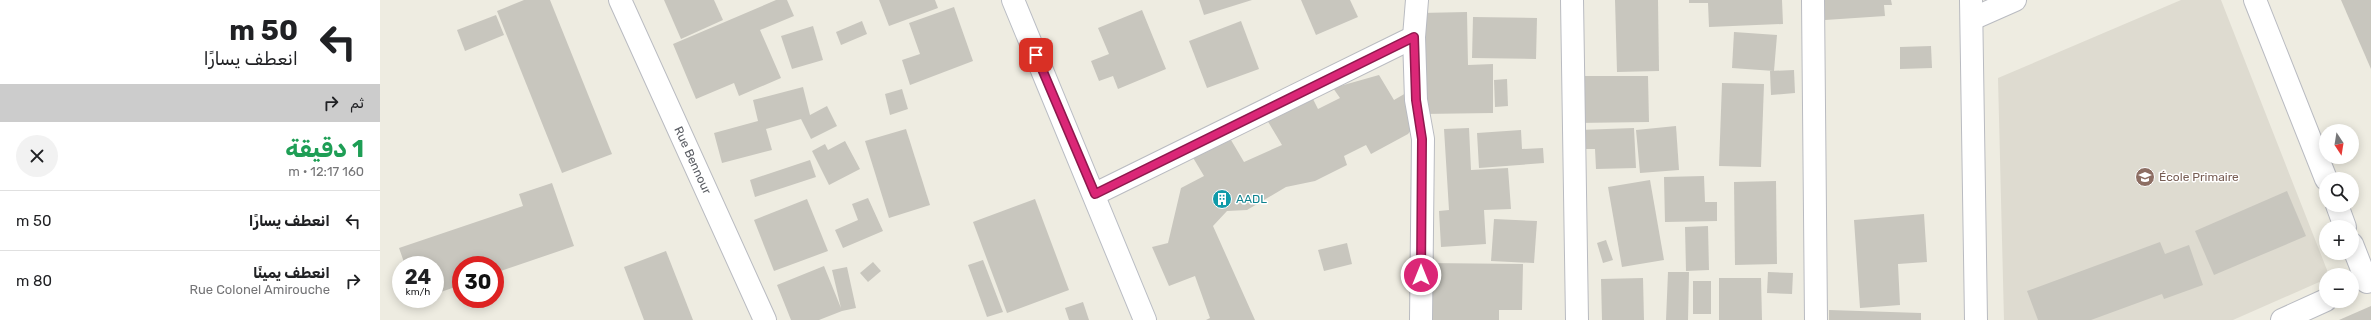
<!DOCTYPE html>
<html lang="ar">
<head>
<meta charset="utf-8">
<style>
  body { margin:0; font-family:Rubik,"Noto Sans Arabic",sans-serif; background:#f2f2f2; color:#202124; direction:rtl; height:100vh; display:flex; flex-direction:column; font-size:15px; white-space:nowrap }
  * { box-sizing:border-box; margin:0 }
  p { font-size:13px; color:#757577 }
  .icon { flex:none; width:22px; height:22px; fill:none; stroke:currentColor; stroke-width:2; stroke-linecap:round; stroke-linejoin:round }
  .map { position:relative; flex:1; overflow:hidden; direction:ltr }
  .side { display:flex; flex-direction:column; background:#fff; width:380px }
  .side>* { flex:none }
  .guide { background:#fff; color:#202124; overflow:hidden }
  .needle { width:26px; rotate:168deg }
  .buttons { position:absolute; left:1939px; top:124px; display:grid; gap:8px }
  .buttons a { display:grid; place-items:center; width:40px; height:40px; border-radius:50%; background:#fff; box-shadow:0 2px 10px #0003; font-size:20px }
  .speed { position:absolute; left:12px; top:256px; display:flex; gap:8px; font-size:20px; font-weight:700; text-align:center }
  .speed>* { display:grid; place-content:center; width:52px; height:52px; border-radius:50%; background:#fff; box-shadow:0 2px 10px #0003; line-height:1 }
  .speed small { font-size:10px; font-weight:400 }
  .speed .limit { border:6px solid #d22; background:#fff; color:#111 }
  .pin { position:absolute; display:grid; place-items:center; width:34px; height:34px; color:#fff; margin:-17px; border-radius:8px; box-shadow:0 2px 6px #0006 }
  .me { position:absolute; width:44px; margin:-22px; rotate:0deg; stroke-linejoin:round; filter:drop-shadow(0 0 3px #0008) }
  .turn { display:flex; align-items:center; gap:14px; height:84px; padding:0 16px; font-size:18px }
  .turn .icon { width:52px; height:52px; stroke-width:2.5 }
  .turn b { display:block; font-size:28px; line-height:34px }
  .then { display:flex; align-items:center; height:38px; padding:0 16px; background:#0003; gap:8px; font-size:15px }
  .round { display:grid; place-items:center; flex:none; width:42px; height:42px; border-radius:21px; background:#f2f2f2 }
  .summary { display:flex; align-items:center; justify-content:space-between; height:68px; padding:0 16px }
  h1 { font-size:24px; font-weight:700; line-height:30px; color:#1e9e55 }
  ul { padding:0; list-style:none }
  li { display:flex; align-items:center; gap:12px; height:60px; padding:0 16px; border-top:1px solid #e0e0e0 }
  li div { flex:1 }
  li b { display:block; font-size:15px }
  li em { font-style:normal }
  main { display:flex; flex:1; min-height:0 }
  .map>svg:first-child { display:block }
  .education { fill:#dedbd0 }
  .building { fill:#c8c6be }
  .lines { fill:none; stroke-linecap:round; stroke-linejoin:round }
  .street-casing { stroke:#b9bbc1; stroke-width:24 }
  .secondary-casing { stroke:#babdc4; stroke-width:24 }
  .street { stroke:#fff; stroke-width:22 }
  .secondary { stroke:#fff; stroke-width:22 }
  .route-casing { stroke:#8e194d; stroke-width:10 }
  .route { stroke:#db2777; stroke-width:7 }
  .labels { text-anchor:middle; stroke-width:3; stroke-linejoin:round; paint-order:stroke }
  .street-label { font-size:12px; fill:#5a5d63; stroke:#fff }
  .education-label { font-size:12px; fill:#785e54; stroke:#fff; text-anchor:start }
  .culture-label { font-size:12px; fill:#0d838f; stroke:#fff; text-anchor:start }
</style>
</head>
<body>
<main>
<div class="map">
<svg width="1991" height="320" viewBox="0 0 1991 320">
  <rect width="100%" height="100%" fill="#eeece1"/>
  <!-- education -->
  <polygon class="education" points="1801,0 1841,0 1949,275 1946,275 1946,279 1853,320 1624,320 1618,78"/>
  <!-- building -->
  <g class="building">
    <polygon points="144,0 170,0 232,154 182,173 117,11"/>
    <polygon points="284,0 334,0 343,20 301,39"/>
    <polygon points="396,0 407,0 414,16 380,30 401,78 359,96 354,83 316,99 293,44"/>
    <polygon points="499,0 555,0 558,8 509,26"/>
    <polygon points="819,0 872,0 824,15"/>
    <polygon points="921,0 970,0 978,17 936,35"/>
    <polygon points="1235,0 1278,0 1279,71 1237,72"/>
    <polygon points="1309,0 1402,0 1403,24 1329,27 1328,3 1309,3"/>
    <polygon points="1443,0 1511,0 1512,5 1504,5 1505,16 1445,20"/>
    <polygon points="1961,0 1991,0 1991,69"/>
    <polygon points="574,7 593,61 530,85 522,60 540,54 529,23"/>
    <polygon points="762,10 786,69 738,89 733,76 719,81 711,61 729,54 718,28"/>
    <polygon points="1087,12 1088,65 1113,64 1113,113 1042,114 1040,13"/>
    <polygon points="116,15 124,35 85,51 77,30"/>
    <polygon points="1093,17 1157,18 1156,59 1092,58"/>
    <polygon points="482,21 487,34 461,45 456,32"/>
    <polygon points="861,21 879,69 827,88 809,41"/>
    <polygon points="433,26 443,60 412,69 401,36"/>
    <polygon points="1354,32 1397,35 1394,71 1352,68"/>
    <polygon points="1551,46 1552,68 1520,69 1520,47"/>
    <polygon points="1414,70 1415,93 1391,95 1390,71"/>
    <polygon points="999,75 1014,100 1026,93 1039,120 1028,134 991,154 986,145 964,156 967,165 935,181 906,187 867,210 847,211 833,226 875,320 826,320 830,318 815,276 789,286 772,247 788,243 801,188 824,176 812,156 851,140 864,162 902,145 887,120 933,99 938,109 960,98 953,88"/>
    <polygon points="1195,76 1268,76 1269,122 1195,123"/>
    <polygon points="1127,79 1128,106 1115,107 1114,80"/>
    <polygon points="1342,83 1384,84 1381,167 1339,166"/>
    <polygon points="423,87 430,115 447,106 457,126 431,139 421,119 386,129 392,150 342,163 334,133 378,121 373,100"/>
    <polygon points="522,89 528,109 510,115 505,94"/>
    <polygon points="1296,126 1299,170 1260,173 1256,130"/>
    <polygon points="1089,128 1091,170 1128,168 1131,209 1104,210 1106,244 1061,247 1059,211 1069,210 1064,129"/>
    <polygon points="1254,128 1256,168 1216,169 1215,149 1200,149 1199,130"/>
    <polygon points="526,129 550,205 509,218 485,141"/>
    <polygon points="1141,130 1142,149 1163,148 1164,163 1099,168 1097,133"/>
    <polygon points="465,141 480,169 449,185 432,151 445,144 448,150"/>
    <polygon points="430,160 436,177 375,197 370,180"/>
    <polygon points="1324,176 1325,202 1337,202 1337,221 1285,222 1284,177"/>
    <polygon points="1270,180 1284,260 1242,267 1228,187"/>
    <polygon points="1396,181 1397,264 1355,265 1354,182"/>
    <polygon points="172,183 194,246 115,273 115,265 81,265 81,285 55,294 55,265 25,265 19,248 143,206 139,194"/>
    <polygon points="1907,191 1926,236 1834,275 1815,231"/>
    <polygon points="488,198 503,231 463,248 455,230 478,220 472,204"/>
    <polygon points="427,199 448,251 394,271 374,220"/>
    <polygon points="655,199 689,290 627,313 593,222"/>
    <polygon points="1544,214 1547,262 1518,264 1520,305 1480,308 1474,220"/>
    <polygon points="1114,219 1157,221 1154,263 1111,261"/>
    <polygon points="1328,226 1329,270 1306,271 1305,227"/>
    <polygon points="1226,240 1233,260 1223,263 1217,243"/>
    <polygon points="1780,242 1785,254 1809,245 1823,285 1784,299 1782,294 1711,320 1658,320 1647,291"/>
    <polygon points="967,243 972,264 944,271 938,250"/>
    <polygon points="286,251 313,320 264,320 244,267"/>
    <polygon points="603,260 623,312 607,317 588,265"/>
    <polygon points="493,262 501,271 488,282 480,273"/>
    <polygon points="1047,263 1143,264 1142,310 1119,310 1119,320 1046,320"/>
    <polygon points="444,266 461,308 452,270 467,267 476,308 462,311 439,320 411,320 397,285"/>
    <polygon points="1288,272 1309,272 1308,320 1286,320"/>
    <polygon points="1388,272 1413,273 1412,294 1387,293"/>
    <polygon points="1263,278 1264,320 1222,320 1221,279"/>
    <polygon points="1339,278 1381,278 1382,320 1339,320"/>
    <rect x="1313" y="281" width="18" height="33"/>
    <polygon points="703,302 709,320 689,320 685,308"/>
    <polygon points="1991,306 1991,320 1959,320"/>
    <polygon points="1449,310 1541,313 1541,320 1449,320"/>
  </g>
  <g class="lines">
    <defs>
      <g id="street">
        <path id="s1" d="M240,0l145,320"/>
        <polyline points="1037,0 1034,37 1036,100 1043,139 1041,320"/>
        <polyline points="1192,0 1197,320"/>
        <polyline points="1433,0 1436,320"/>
        <polyline points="1591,0 1596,320"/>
        <polyline points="1875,0 1946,179"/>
        <polyline points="1592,19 1635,0"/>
        <polyline points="715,194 1034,37"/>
        <polyline points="1957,205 1965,227"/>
        <polyline points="1972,244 1987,282"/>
        <polyline points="1902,320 1946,300"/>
      </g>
      <polyline id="secondary" points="633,0 765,320"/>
    </defs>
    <!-- street casing -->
    <use href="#street" class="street-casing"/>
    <!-- secondary casing -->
    <use href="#secondary" class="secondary-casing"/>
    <!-- street -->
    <use href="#street" class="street"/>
    <!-- secondary -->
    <use href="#secondary" class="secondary"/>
  </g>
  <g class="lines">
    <defs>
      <polyline id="route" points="656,55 715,194 1034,37 1036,100 1042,139 1041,275"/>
    </defs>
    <!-- route casing -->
    <use href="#route" class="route-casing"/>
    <!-- route -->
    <use href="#route" class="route"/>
  </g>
  <!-- icons -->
  <defs>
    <symbol id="school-disc" viewBox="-11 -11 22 22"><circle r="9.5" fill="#8d6e63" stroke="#fff"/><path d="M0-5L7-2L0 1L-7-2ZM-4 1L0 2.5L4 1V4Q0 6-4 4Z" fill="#fff"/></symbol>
    <symbol id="building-disc" viewBox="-11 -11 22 22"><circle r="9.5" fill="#0f9aa8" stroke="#fff"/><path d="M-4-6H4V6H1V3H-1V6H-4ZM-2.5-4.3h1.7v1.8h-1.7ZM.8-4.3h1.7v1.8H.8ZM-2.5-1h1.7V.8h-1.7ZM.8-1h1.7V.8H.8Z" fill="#fff"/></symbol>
  </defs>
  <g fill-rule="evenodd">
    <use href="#school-disc" x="1754" y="166" width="22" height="22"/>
    <use href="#building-disc" x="831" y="188" width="22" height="22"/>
  </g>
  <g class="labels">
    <!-- street labels -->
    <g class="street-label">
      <text dy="4" stroke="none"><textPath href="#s1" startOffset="176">Rue Bennour</textPath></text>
    </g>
    <!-- education labels -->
    <g class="education-label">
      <text x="1779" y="181">École Primaire</text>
    </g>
    <!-- culture labels -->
    <g class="culture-label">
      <text x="856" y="203">AADL</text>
    </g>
  </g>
</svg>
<div class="buttons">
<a><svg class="needle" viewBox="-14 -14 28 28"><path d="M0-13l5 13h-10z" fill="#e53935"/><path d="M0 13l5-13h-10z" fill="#757577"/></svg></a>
<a><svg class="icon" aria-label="search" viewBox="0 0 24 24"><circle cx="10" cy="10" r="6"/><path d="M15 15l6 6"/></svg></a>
<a>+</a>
<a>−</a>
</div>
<div class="speed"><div>24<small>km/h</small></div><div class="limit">30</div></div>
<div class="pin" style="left:656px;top:55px;background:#d93025"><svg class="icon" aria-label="arrive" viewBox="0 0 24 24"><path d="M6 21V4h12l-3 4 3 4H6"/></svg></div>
<svg class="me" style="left:1041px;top:275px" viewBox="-20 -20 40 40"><circle r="17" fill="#db2777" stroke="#fff" stroke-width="3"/><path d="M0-11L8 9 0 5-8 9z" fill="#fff"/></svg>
</div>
<section class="side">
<div class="guide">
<div class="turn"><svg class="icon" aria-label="left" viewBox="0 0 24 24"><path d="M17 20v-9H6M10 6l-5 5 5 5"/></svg><div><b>50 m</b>انعطف يسارًا</div></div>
<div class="then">ثم<svg class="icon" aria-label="right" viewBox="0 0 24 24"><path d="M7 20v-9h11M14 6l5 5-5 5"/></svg></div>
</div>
<div class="summary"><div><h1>1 دقيقة</h1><p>160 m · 12:17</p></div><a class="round"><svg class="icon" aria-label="close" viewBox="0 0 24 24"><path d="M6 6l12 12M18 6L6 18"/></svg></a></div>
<ul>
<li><svg class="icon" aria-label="left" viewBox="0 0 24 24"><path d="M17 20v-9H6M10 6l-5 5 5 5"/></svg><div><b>انعطف يسارًا</b></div><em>50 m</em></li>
<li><svg class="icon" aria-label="right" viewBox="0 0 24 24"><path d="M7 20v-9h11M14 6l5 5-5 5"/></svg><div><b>انعطف يمينًا</b><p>Rue Colonel Amirouche</p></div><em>80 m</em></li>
</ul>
</section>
</main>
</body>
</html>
